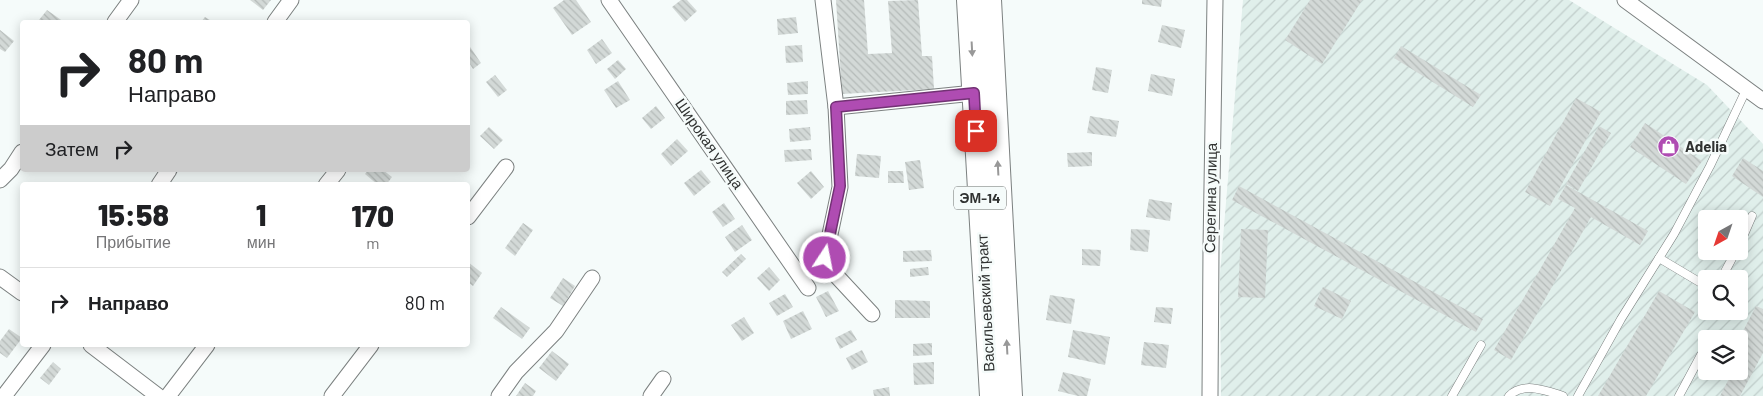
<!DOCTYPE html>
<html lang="ru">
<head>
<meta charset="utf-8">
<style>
  body { margin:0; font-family:Barlow,sans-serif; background:#f6f6f6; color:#202124; height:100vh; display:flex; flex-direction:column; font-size:19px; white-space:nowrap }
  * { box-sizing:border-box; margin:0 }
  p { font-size:16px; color:#757577 }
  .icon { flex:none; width:28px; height:28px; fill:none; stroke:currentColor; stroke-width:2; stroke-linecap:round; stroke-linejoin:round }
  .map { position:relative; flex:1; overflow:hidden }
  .drawer { position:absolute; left:20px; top:182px; width:450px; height:165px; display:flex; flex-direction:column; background:#fff; border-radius:5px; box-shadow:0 2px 12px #0003 }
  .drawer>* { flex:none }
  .hud { position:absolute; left:20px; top:20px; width:450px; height:152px; border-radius:5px; box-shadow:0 2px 12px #0003; background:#fff; color:#202124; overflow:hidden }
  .needle { width:32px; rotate:220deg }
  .controls { position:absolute; left:1698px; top:210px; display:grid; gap:10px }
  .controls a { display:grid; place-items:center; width:50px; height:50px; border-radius:5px; background:#fff; box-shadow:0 2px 12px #0003; font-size:25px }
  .pin { position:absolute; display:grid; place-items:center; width:42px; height:42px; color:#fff; margin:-21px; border-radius:10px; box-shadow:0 2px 8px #0006 }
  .me { position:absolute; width:55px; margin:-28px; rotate:11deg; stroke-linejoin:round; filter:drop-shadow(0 0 4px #0008) }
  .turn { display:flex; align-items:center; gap:18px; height:105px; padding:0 25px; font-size:22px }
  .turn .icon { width:65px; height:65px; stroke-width:2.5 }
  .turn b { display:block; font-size:35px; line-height:42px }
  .then { display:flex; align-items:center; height:48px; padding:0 25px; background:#0003; gap:10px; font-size:19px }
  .eta { display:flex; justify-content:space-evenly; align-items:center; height:85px; text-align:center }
  .eta b { font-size:30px; font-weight:800; line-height:35px }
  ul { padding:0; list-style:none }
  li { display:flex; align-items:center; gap:15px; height:70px; padding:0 25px; border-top:1px solid #e0e0e0 }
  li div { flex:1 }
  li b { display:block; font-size:19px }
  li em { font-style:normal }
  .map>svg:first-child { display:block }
  .industrial { fill:url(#industrial-furrows); fill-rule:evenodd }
  .building { fill:url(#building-back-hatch) }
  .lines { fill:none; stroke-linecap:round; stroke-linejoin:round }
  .lane-casing { stroke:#7c8180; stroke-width:9 }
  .street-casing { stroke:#7c8180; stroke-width:17 }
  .primary-casing { stroke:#7c8180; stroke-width:26 }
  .lane { stroke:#fff; stroke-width:8 }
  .street { stroke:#fff; stroke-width:15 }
  .primary { stroke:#fff; stroke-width:24 }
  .oneway { fill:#989898 }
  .route-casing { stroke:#723174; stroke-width:12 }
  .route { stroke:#af4cb2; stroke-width:9 }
  .labels { text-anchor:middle; stroke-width:5; stroke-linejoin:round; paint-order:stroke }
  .shield { fill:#f5fbfa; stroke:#6b6e6d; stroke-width:1 }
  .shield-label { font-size:14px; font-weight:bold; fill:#303231 }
  .street-label { font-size:15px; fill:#303231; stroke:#f5fbfa }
  .poi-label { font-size:15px; font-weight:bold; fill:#303231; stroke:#f5fbfa; text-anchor:start }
</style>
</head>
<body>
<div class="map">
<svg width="1763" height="396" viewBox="0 0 1763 396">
  <defs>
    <pattern id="industrial-furrows" width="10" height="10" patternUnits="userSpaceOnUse" patternTransform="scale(1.25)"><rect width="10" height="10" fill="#e0efeb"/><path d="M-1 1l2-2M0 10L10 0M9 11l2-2" fill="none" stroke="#c0cdca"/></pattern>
    <pattern id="building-back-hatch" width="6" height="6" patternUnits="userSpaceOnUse" patternTransform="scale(1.25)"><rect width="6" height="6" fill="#d3d9d7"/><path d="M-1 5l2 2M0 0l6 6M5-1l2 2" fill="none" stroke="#b5bbb9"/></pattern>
  </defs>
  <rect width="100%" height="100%" fill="#f5fbfa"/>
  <!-- industrial -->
  <path class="industrial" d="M1243,0h326l138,85 56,59v252h-542l-1,-122zM1706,219h33v32h-33zM1706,279h33v32h-33zM1706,339h33v32h-33z"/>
  <!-- building -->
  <g class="building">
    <polygon points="250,0 271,0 263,10"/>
    <polygon points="564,0 576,0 591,22 572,35 553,8"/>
    <polygon points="681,0 687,0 697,11 685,22 672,7"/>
    <polygon points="836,0 864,0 868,54 892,53 888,1 918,0 922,56 932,56 934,89 842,94"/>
    <polygon points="1142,0 1162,0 1161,7 1142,4"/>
    <polygon points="1310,0 1362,0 1322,64 1285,40"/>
    <polygon points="47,10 64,22 42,22 39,20"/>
    <polygon points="205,17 213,22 201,22"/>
    <polygon points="796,17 798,33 778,35 777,19"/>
    <polygon points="1162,25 1185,30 1181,48 1158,42"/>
    <polygon points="0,30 14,41 5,52 0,49"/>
    <polygon points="602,39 612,53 596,64 587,50"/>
    <polygon points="468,44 481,63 473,69 468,61"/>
    <polygon points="802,45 803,62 786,63 785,46"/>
    <polygon points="1401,46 1481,95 1473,107 1394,58"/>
    <polygon points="618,60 626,69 615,79 607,69"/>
    <polygon points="1096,67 1112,70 1108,93 1092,90"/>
    <polygon points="1151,74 1175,79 1172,96 1148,91"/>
    <polygon points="495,75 507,90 498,97 486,82"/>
    <polygon points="618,81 630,100 616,108 604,90"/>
    <polygon points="808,81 808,94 788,95 787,83"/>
    <polygon points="1576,98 1601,112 1550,206 1525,192"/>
    <polygon points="807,100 808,114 786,115 786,101"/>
    <polygon points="656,106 665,118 651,129 642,118"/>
    <polygon points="1090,116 1119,121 1116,137 1087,133"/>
    <polygon points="1645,123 1702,161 1686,184 1630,147"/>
    <polygon points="1599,126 1611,133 1578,191 1566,184"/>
    <polygon points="489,127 503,140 494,149 480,136"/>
    <polygon points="810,127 811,140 790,142 789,129"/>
    <polygon points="677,139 688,151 671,166 661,154"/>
    <polygon points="811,149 812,160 785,162 784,150"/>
    <polygon points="1092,152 1092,166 1068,167 1067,153"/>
    <polygon points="857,154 881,156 879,178 855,176"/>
    <polygon points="1743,158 1763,171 1763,197 1732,176"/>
    <polygon points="920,160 924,188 909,190 905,162"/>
    <polygon points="368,170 383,170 392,177 386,185 378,185 365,174"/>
    <polygon points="701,170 711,182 694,196 684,183"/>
    <polygon points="811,171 824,187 811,199 797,183"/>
    <polygon points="888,171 903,171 904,183 888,183"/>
    <polygon points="1566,185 1648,231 1640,245 1591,217 1511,360 1494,350 1575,208 1558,199"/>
    <polygon points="1239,186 1483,319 1476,332 1232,200"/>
    <polygon points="1149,199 1172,203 1170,221 1146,217"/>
    <polygon points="724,203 735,219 723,227 712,212"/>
    <polygon points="523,223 533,230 515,256 505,248"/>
    <polygon points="742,225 752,240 735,252 725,237"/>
    <polygon points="1131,229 1150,230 1148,252 1130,250"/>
    <polygon points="1241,229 1268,230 1265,298 1238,297"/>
    <polygon points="1082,249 1101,250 1100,266 1082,265"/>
    <polygon points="931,250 932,261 903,262 903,251"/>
    <polygon points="741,254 746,259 727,277 722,272"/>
    <polygon points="468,262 482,273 473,286 468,282"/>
    <polygon points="769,267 780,280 769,291 757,278"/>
    <polygon points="928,267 929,275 910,277 910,269"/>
    <polygon points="563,278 575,286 563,306 550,298"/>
    <polygon points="1323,287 1351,301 1342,319 1314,306"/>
    <polygon points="828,291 839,311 826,317 816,297"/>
    <polygon points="1659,291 1695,312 1646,396 1598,396"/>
    <polygon points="785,294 793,307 777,316 769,303"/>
    <polygon points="1050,295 1075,299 1071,324 1046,320"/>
    <polygon points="895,300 930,301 930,318 895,318"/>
    <polygon points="1756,306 1763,309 1763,353 1740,396 1720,396 1733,371 1739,371 1739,360 1748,342 1740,337"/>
    <polygon points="501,307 530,328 522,339 493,318"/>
    <polygon points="1156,307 1173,308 1171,324 1154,322"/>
    <polygon points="803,311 812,329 791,339 783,321"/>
    <polygon points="744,317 754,333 742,341 731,325"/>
    <polygon points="9,329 22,338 7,358 0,353 0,341"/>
    <polygon points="851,330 857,340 840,349 835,338"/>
    <polygon points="1073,330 1110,337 1105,365 1068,357"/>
    <polygon points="1144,342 1169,345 1166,368 1141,365"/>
    <polygon points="932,343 932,355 913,356 913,344"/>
    <polygon points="862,350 868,362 852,370 846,358"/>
    <polygon points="552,351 569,364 556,381 539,368"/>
    <polygon points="53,362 61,369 49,385 40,378"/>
    <polygon points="934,362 934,384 914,385 913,363"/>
    <polygon points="1063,372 1091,379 1087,396 1078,396 1058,391"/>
    <polygon points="525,383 536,391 533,396 516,396"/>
    <polygon points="889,387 890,396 874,396 873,390"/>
  </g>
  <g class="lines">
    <defs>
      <g id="lane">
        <polyline points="1739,246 1752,216"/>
        <polyline points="1659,258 1701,283 1706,283"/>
        <polyline points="1721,279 1736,251"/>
        <polyline points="1452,396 1481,345"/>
        <path d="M1509,396c14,-15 38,-5 54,0"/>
        <polyline points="1578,396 1621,319 1674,234 1710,166 1747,88"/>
        <polyline points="1679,396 1701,355"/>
      </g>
      <g id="street">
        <polyline points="609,0 808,288"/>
        <polyline points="823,0 836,107 840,187 825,258 832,271 872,314"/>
        <polyline points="1625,0 1763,101"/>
        <polyline points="115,22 131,0"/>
        <polyline points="275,22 291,0"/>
        <polyline points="836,107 974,93"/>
        <polyline points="0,180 11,169 22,152"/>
        <polyline points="159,185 169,170"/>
        <polyline points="326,185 338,170"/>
        <polyline points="468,217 506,167"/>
        <polyline points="0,277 22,293"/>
        <polyline points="91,345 158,396"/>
        <polyline points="4,396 43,345"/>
        <polyline points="168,396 207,345"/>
        <polyline points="332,396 371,345"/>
        <polyline points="499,396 516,372 556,331 592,278"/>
        <polyline points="651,396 663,379"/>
        <polyline points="1210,396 1211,248 1215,0"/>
      </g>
      <g id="primary">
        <polyline points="969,0 992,396"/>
        <polyline points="989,0 1010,396"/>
      </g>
    </defs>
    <!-- lane casing -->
    <use href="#lane" class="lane-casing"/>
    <!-- street casing -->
    <use href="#street" class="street-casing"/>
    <!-- primary casing -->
    <use href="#primary" class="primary-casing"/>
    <!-- lane -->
    <use href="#lane" class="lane"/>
    <!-- street -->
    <use href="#street" class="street"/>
    <!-- primary -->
    <use href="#primary" class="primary"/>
  </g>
  <!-- one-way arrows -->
  <defs><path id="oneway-solid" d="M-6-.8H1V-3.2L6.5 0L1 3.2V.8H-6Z" transform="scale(1.25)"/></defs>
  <g class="oneway">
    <use href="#oneway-solid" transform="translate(972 49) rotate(87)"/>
    <use href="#oneway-solid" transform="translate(998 168) rotate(-93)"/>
    <use href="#oneway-solid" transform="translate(1007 347) rotate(-93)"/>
  </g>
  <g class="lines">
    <defs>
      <polyline id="route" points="825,258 840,186 836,107 974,93 976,131"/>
    </defs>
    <!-- route casing -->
    <use href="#route" class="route-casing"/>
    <!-- route -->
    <use href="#route" class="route"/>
  </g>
  <!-- icons -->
  <defs>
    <symbol id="shop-disc" viewBox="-11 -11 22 22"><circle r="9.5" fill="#af4cb2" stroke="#f5fbfa"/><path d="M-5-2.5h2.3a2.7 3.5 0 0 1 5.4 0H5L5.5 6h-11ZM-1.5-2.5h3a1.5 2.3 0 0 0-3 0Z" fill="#fff"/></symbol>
  </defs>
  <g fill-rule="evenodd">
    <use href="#shop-disc" x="1656" y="134" width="25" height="25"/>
  </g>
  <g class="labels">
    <!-- shield labels -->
    <rect class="shield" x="954" y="186.5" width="52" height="23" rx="4"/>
    <g class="shield-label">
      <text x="980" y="203">ЭМ-14</text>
    </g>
    <!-- street labels -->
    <g class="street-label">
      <text transform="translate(709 144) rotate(55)" y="5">Широкая улица</text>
      <text transform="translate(1211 198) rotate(-89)" y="5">Серегина улица</text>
      <text transform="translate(986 303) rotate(-93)" y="5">Васильевский тракт</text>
    </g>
    <!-- poi labels -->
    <g class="poi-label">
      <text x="1685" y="152">Adelia</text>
    </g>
  </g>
</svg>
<div class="controls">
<a><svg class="needle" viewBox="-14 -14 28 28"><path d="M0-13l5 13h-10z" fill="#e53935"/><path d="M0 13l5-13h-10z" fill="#757577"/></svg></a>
<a><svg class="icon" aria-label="search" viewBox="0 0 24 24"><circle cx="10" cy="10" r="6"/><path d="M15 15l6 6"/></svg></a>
<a><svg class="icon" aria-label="layers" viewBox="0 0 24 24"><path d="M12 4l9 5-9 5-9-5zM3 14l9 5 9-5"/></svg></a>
</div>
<div class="pin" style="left:976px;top:131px;background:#d93025"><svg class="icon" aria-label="arrive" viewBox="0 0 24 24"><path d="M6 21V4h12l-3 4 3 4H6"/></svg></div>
<svg class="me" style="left:825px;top:258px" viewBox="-20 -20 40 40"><circle r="17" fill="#af4cb2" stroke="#fff" stroke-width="3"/><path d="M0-11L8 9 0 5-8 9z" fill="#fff"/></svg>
<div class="hud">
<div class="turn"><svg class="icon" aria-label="right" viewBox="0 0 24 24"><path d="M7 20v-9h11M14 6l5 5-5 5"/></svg><div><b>80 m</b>Направо</div></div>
<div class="then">Затем<svg class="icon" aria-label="right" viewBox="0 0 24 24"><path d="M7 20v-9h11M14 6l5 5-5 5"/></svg></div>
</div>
<section class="drawer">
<div class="eta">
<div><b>15:58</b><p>Прибытие</p></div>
<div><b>1</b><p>мин</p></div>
<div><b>170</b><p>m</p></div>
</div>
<ul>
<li><svg class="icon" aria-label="right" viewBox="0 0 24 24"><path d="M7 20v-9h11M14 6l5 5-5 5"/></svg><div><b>Направо</b></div><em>80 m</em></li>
</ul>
</section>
</div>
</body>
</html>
